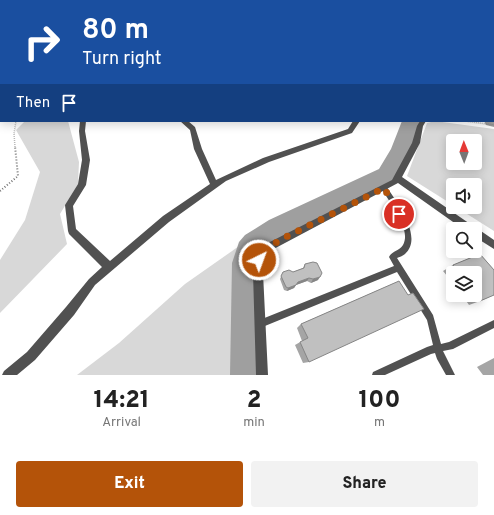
<!DOCTYPE html>
<html lang="en">
<head>
<meta charset="utf-8">
<style>
  body { margin:0; font-family:Overpass,sans-serif; background:#f2f2f2; color:#222; height:100vh; display:flex; flex-direction:column; font-size:15px; white-space:nowrap }
  * { box-sizing:border-box; margin:0 }
  p { font-size:13px; color:#767676 }
  .icon { flex:none; width:22px; height:22px; fill:none; stroke:currentColor; stroke-width:2; stroke-linecap:round; stroke-linejoin:round }
  .map { position:relative; height:375px; overflow:hidden }
  .drawer { display:flex; flex-direction:column; background:#fff; flex:1 }
  .drawer>* { flex:none }
  .top-card { position:absolute; left:0px; top:0px; width:494px; height:122px; box-shadow:0 2px 10px #0003; background:#1a4fa0; color:#fff; overflow:hidden }
  .needle { width:26px; rotate:359deg }
  .controls { position:absolute; left:446px; top:134px; display:grid; gap:8px }
  .controls a { display:grid; place-items:center; width:36px; height:36px; border-radius:4px; background:#fff; box-shadow:0 2px 10px #0003; font-size:20px }
  .pin { position:absolute; display:grid; place-items:center; width:34px; height:34px; color:#fff; margin:-17px; border:2px solid #fff; border-radius:50%; box-shadow:0 1px 4px #0007 }
  .me { position:absolute; width:44px; margin:-22px; rotate:42deg; stroke-linejoin:round; filter:drop-shadow(0 0 3px #0008) }
  .turn { display:flex; align-items:center; gap:14px; height:84px; padding:0 16px; font-size:18px }
  .turn .icon { width:52px; height:52px; stroke-width:2.5 }
  .turn b { display:block; font-size:28px; line-height:34px }
  .then { display:flex; align-items:center; height:38px; padding:0 16px; background:#0003; gap:8px; font-size:15px }
  .eta { display:flex; justify-content:space-evenly; align-items:center; height:68px; text-align:center }
  .eta b { font-size:24px; font-weight:800; line-height:28px }
  .button { display:flex; gap:8px; margin-top:auto; padding:8px 16px }
  .button a { flex:1; height:46px; border-radius:4px; background:#b45309; color:#fff; font-size:16px; font-weight:800; line-height:46px; text-align:center }
  .button a+a { background:#f2f2f2; color:#222 }
  .map>svg:first-child { display:block }
  .green { fill:#d8d8d8; fill-rule:evenodd }
  .lines { fill:none; stroke-linecap:round; stroke-linejoin:round }
  .river { fill:#9f9f9f; fill-rule:evenodd }
  .path-far1 { stroke:#737373; stroke-width:1.5; stroke-dasharray:0.5 1.5; stroke-linecap:butt }
  .path { stroke:#737373; stroke-width:2; stroke-dasharray:1 2; stroke-linecap:butt }
  .service { fill:#515151; fill-rule:evenodd }
  .minor { fill:#515151; fill-rule:evenodd }
  .wall { fill:#a5a5a5 }
  .shaded-wall { fill:#868686 }
  .building { fill:#c0c0c0; stroke:#868686 }
  .route { stroke:#b45309; stroke-width:7; stroke-dasharray:0 12.6 }
</style>
</head>
<body>
<div class="map">
<svg width="494" height="375" viewBox="0 0 494 375">
  <rect width="100%" height="100%" fill="#fff"/>
  <!-- green -->
  <g class="green">
    <polygon points="25,121 68,121 79,162 78,184 60,214 67,244 0,313 0,260 25,220 40,172 16,130"/>
    <path d="M435,121l59,8v102l-38,-24h19v-22h-22v20l-46,-29 20,-53zM453,141h22v22h-22z"/>
    <path d="M252,237c-11,12 -13,21 -14,36h-4v12h5v90h-162l42,-32 66,-59z"/>
  </g>
  <g class="lines">
    <!-- river -->
    <g class="river">
      <polygon points="493,113 494,113 494,127 486,125 484,121 493,121"/>
      <polygon points="402,121 420,121 411,150 395,181 285,236 263,251 259,256 258,263 262,375 230,375 232,263 239,242 245,235 269,220 379,169 391,149"/>
    </g>
    <!-- path-far1 -->
    <g class="path-far1">
      <polyline points="414,1 417,0"/>
      <polyline points="464,121 494,125"/>
      <polyline points="15,147 14,134 16,121"/>
    </g>
    <!-- path -->
    <polyline class="path" points="0,191 18,176 15,146"/>
    <!-- service -->
    <path class="service" d="M384,185l2,1c10,15 38,51 19,68 -2,2 -6,3 -8,4l36,57 8,29 8,-2 45,-22v8l-41,21 -10,2 12,24h-9l-9,-16 -2,-6 -4,1 -46,21h-13l1,-3 54,-25 6,-2 -6,-25 -30,-48 -137,56 -3,-1 -1,-3 1,-3 137,-55 -5,-9c3,-6 10,-6 14,-12 9,-16 -14,-43 -22,-57l1,-2z"/>
    <!-- minor -->
    <g class="minor">
      <rect x="493" y="11" width="1" height="2"/>
      <rect x="493" y="23" width="1" height="4"/>
      <polygon points="494,38 494,42 493,43 493,39"/>
      <rect x="493" y="68" width="1" height="5"/>
      <rect x="493" y="112" width="1" height="4"/>
      <polygon points="80,121 86,121 85,131 90,160 86,185 73,206 76,229 110,261 163,216 210,184 194,149 190,130 180,121 188,121 195,127 202,149 216,180 263,158 348,129 353,121 360,121 352,133 269,162 226,181 169,222 95,285 74,315 35,360 17,375 2,375 4,371 27,352 66,307 89,279 102,267 69,234 68,231 65,205 78,184 82,160 79,131"/>
      <polygon points="420,121 426,121 423,126 420,143 402,177 473,226 474,228 478,229 494,240 494,249 475,237 475,229 463,229 398,183 268,252 264,261 263,273 268,375 256,375 253,273 254,260 262,246 392,180 412,143 417,126"/>
    </g>
  </g>
  <!-- wall -->
  <g class="wall">
    <polygon points="480,254 494,270 494,295 480,301 469,305 462,295 475,295 475,273 453,273 453,283 443,271 453,265"/>
    <polygon points="305,264 318,280 311,283 307,281 296,285 294,288 287,291 284,290 280,279 283,272 293,272 303,268"/>
    <polygon points="399,281 309,362 303,363 295,345 302,341 297,328 301,324"/>
    <polygon points="494,358 494,375 483,375 477,367"/>
  </g>
  <!-- shaded-wall -->
  <g class="shaded-wall">
    <polygon points="320,277 318,280 311,283 313,279"/>
    <polygon points="309,278 307,281 296,285 298,282"/>
    <polygon points="296,285 294,288 287,291 288,288"/>
  </g>
  <!-- building -->
  <g class="building">
    <polygon points="480,254 494,270 494,295 480,301 475,294 475,273 459,273 453,265"/>
    <polygon points="313,262 317,263 322,273 320,277 313,279 309,278 298,282 296,285 288,288 286,287 281,276 283,272 289,270 293,272 304,268 305,264"/>
    <polygon points="399,281 408,295 413,293 424,309 309,362 300,342 308,338 301,324"/>
  </g>
  <g class="lines">
    <!-- route -->
    <polyline class="route" points="259,260 266,249 280,240 384,188 399,214"/>
  </g>
</svg>
<div class="controls">
<a><svg class="needle" viewBox="-14 -14 28 28"><path d="M0-13l5 13h-10z" fill="#e53935"/><path d="M0 13l5-13h-10z" fill="#767676"/></svg></a>
<a><svg class="icon" aria-label="sound" viewBox="0 0 24 24"><path d="M4 9h4l5-4v14l-5-4H4zM17 9q2 3 0 6"/></svg></a>
<a><svg class="icon" aria-label="search" viewBox="0 0 24 24"><circle cx="10" cy="10" r="6"/><path d="M15 15l6 6"/></svg></a>
<a><svg class="icon" aria-label="layers" viewBox="0 0 24 24"><path d="M12 4l9 5-9 5-9-5zM3 14l9 5 9-5"/></svg></a>
</div>
<div class="pin" style="left:399px;top:214px;background:#d93025"><svg class="icon" aria-label="arrive" viewBox="0 0 24 24"><path d="M6 21V4h12l-3 4 3 4H6"/></svg></div>
<svg class="me" style="left:259px;top:260px" viewBox="-20 -20 40 40"><circle r="17" fill="#b45309" stroke="#fff" stroke-width="3"/><path d="M0-11L8 9 0 5-8 9z" fill="#fff"/></svg>
<div class="top-card">
<div class="turn"><svg class="icon" aria-label="right" viewBox="0 0 24 24"><path d="M7 20v-9h11M14 6l5 5-5 5"/></svg><div><b>80 m</b>Turn right</div></div>
<div class="then">Then<svg class="icon" aria-label="arrive" viewBox="0 0 24 24"><path d="M6 21V4h12l-3 4 3 4H6"/></svg></div>
</div>
</div>
<section class="drawer">
<div class="eta">
<div><b>14:21</b><p>Arrival</p></div>
<div><b>2</b><p>min</p></div>
<div><b>100</b><p>m</p></div>
</div>
<div class="button"><a>Exit</a><a>Share</a></div>
</section>
</body>
</html>
